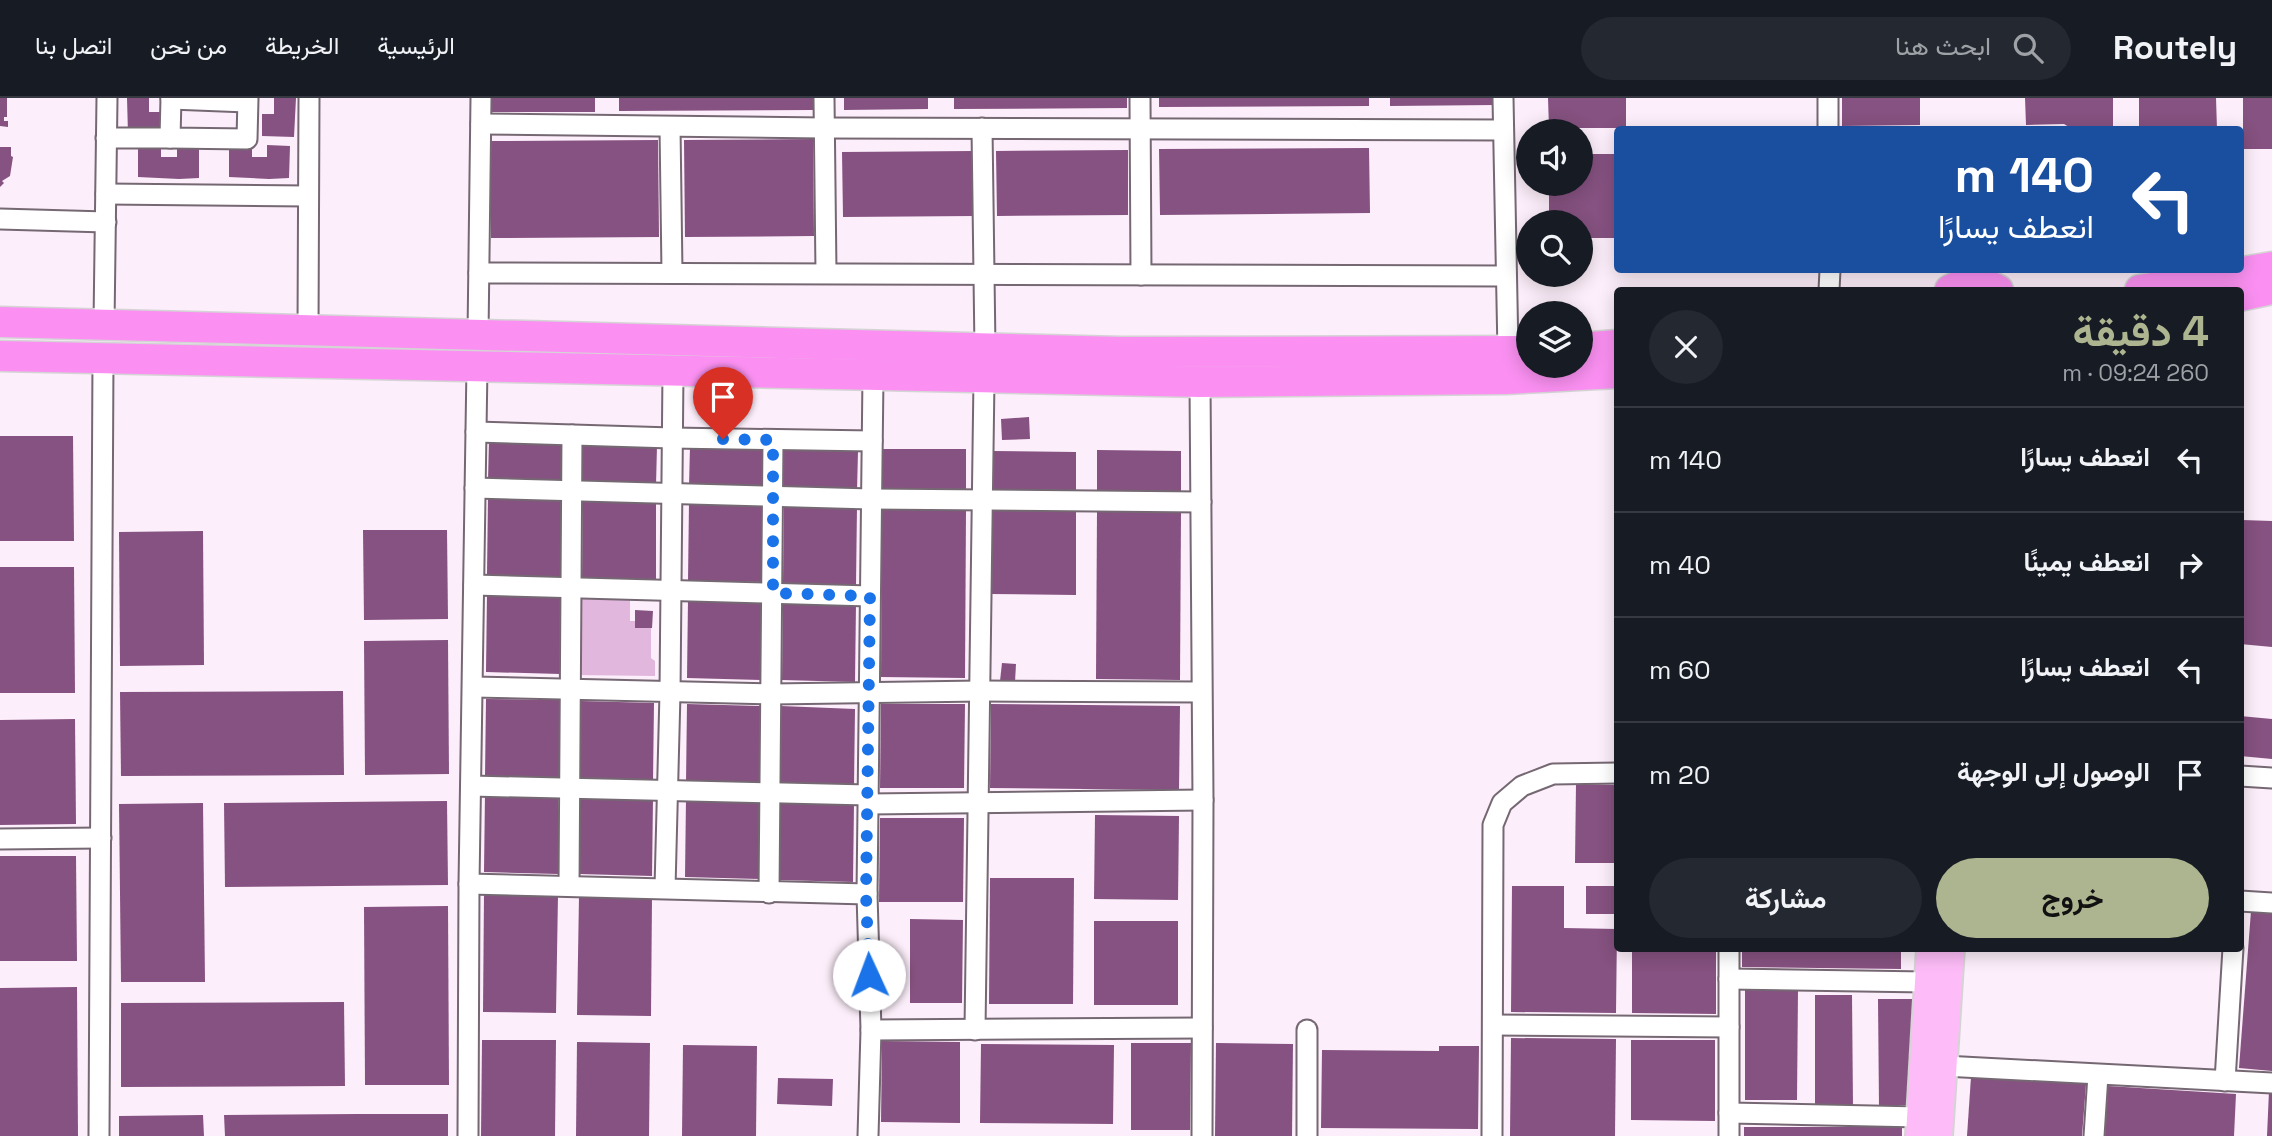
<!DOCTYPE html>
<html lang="ar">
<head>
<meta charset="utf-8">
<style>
  body { margin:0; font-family:"Space Grotesk",Vazirmatn,sans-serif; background:#242831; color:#f1f3f6; direction:rtl; height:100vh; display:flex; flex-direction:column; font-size:26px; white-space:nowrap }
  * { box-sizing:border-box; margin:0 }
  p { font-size:23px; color:#9ea1a6 }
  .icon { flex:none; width:38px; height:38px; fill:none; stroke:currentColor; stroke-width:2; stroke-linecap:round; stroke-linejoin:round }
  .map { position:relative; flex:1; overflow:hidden; direction:ltr }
  .drawer { position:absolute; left:1614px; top:189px; width:630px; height:665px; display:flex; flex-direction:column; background:#171b24; border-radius:7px; box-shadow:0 4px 18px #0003; direction:rtl }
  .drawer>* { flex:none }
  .top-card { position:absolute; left:1614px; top:28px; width:630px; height:147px; border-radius:7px; box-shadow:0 4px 18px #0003; direction:rtl; background:#1a4fa0; color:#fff; overflow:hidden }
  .controls { position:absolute; left:1516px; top:21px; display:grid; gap:14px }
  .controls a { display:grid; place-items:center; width:77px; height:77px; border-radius:50%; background:#171b24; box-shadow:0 4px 18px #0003; font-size:35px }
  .pin { position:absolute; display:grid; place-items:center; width:60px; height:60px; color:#fff; margin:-72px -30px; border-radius:50% 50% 50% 0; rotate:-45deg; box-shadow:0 0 7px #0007 }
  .pin .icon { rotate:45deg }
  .me { position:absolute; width:77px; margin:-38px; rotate:358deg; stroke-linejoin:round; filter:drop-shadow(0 0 5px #0008) }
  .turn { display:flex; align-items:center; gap:24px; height:147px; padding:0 35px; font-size:32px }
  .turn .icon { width:91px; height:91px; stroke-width:2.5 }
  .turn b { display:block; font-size:49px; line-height:60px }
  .round { display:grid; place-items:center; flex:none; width:74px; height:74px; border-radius:37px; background:#242831 }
  .head { display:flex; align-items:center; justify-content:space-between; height:119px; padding:0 35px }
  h1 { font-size:42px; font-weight:700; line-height:52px; color:#adb590 }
  .button { display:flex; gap:14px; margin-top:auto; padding:14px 35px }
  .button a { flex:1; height:80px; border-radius:42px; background:#adb590; color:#111; font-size:28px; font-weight:700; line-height:80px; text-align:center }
  .button a+a { background:#242831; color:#f1f3f6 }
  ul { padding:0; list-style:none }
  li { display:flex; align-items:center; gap:21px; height:105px; padding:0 35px; border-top:2px solid #363941 }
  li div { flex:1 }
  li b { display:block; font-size:26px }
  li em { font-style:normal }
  header { display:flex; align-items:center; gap:42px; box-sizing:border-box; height:98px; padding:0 35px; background:#171b24; border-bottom:2px solid #363941 }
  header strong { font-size:33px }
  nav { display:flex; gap:38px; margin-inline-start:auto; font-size:24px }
  .search { width:490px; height:63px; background:#242831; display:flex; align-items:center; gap:18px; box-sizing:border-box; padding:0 24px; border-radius:38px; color:#9ea1a6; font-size:26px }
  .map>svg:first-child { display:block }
  .green { fill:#e2b7dd }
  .building { fill:#865281 }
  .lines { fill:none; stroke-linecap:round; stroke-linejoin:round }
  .minor-casing { stroke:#756873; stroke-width:23 }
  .major-casing { stroke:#d5d4d5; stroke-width:28 }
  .highway-casing { stroke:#d5d4d5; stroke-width:33 }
  .minor { stroke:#fff; stroke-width:19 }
  .major { stroke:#fdbcf7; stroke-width:24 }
  .highway { stroke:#fb90f2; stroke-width:30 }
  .route { stroke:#1a73e8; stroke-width:12; stroke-dasharray:0 21.6 }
</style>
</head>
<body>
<header>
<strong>Routely</strong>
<div class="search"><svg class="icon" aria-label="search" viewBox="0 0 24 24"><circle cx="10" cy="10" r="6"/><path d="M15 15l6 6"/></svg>ابحث هنا</div>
<nav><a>الرئيسية</a><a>الخريطة</a><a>من نحن</a><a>اتصل بنا</a></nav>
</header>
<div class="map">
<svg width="2272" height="1038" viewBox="0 0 2272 1038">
  <rect width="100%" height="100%" fill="#fceefa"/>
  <!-- green -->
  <polygon class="green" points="574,501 630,501 630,523 651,523 651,560 655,563 655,578 574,577"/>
  <!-- building -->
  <g class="building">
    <polygon points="0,0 7,0 7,19 4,19 4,23 8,23 8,29 0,28"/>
    <polygon points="127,0 149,0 149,14 161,14 160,37 128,36"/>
    <polygon points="274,0 296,0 294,39 262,38 262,16 274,16"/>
    <rect x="490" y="0" width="105" height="14"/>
    <polygon points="619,0 813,0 813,12 619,13"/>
    <polygon points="844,0 928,0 928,11 844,12"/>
    <polygon points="954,0 1127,0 1127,10 954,11"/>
    <polygon points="1159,0 1369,0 1369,8 1159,9"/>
    <polygon points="1390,0 1495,0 1495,7 1390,8"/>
    <polygon points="1548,0 1626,0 1626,30 1549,30"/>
    <polygon points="1842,0 1920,0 1920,27 1842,28"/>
    <polygon points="2025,0 2113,0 2113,32 2074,32 2064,26 2026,27"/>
    <polygon points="2139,0 2216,0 2217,32 2139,32"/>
    <rect x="2243" y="0" width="29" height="51"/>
    <polygon points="813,41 814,138 685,139 684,42"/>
    <polygon points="658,42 659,139 491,140 490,43"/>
    <polygon points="138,46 161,46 161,59 177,59 177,47 199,47 199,80 179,81 138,79"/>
    <polygon points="229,47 252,47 252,59 267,59 267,47 290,48 289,80 269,81 229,79"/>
    <polygon points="0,49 11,49 11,58 13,59 10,78 2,83 4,85 0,89"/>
    <polygon points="1369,50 1370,115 1160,117 1159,51"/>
    <polygon points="1128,52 1128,117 997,118 996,53"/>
    <polygon points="973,53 974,118 843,119 842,54"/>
    <polygon points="1580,56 1617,56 1617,140 1580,140 1580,124 1549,124 1549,86 1580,86"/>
    <polygon points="1029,319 1030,341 1002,342 1001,321"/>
    <polygon points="0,338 73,338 74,443 0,443"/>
    <polygon points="489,343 562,345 562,385 488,382"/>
    <polygon points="583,346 657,348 656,387 583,385"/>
    <polygon points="690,349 763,351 763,390 689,388"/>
    <polygon points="784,351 858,353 857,393 784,391"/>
    <polygon points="882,351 966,351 966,394 882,393"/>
    <polygon points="1097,352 1181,353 1181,395 1097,395"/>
    <polygon points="993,353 1076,354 1076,394 992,394"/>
    <polygon points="488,398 562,400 561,479 487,477"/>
    <polygon points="583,401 656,403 656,482 582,480"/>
    <polygon points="689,404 762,406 762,484 688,483"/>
    <polygon points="784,408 857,408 856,487 783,485"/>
    <polygon points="882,411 966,412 965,580 881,579"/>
    <polygon points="992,412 1076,413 1076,497 991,496"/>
    <polygon points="1097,413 1181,413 1180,582 1096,581"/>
    <polygon points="2242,422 2272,423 2272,549 2240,546 2240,428"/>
    <polygon points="363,432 447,432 448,521 364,522"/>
    <polygon points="203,433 204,567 120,568 119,434"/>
    <polygon points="0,469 74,469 75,595 0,595"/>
    <polygon points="487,496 561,497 560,576 486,574"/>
    <polygon points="688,501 761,503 761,582 687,580"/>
    <polygon points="783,503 856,505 855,584 782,582"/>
    <polygon points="635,512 653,513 652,530 635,530"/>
    <polygon points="448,542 449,676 365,677 364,543"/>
    <polygon points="1002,565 1016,566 1015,584 1000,583"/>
    <polygon points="343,593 344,677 121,678 120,594"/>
    <polygon points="486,601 560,602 559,681 485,679"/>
    <polygon points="581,603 654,605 653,684 580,682"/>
    <polygon points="687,606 760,608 760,687 686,685"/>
    <polygon points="881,606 965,606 964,690 880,690"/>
    <polygon points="991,606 1180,608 1179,692 990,690"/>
    <polygon points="781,608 855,611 854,689 781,687"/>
    <polygon points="2240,618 2272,621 2272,661 2240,658"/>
    <polygon points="75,621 76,726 0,727 0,622"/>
    <polygon points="1576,686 1617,687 1617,765 1575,765"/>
    <polygon points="485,695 558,697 558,776 484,774"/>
    <polygon points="579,698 653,700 652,778 579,776"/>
    <polygon points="686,700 759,703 759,781 685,779"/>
    <polygon points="447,703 448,787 225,789 224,705"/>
    <polygon points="780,703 854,705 853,784 779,782"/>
    <polygon points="203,705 205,884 121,884 119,706"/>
    <polygon points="1095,717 1179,718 1178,802 1094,801"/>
    <polygon points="880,720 964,720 963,804 879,804"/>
    <polygon points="0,758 76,758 77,863 0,863"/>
    <polygon points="990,780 1074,780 1073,906 989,906"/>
    <polygon points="1512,788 1564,788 1564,830 1617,831 1616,915 1511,914"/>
    <rect x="1586" y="788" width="30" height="28"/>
    <polygon points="484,796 558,797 556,915 483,914"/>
    <polygon points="579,799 652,799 651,918 577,917"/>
    <polygon points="448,808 449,987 365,987 364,809"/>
    <polygon points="2251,813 2272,815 2272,973 2239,970"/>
    <polygon points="910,821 963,822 962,905 910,905"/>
    <rect x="1094" y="823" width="84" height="84"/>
    <polygon points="1632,850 1716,850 1716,916 1632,915"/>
    <polygon points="1742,850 1901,850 1901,871 1742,869"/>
    <polygon points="77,889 78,1038 0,1038 0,890"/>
    <polygon points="1745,892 1798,892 1797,1002 1745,1002"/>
    <polygon points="1815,897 1852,897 1853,1009 1815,1010"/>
    <polygon points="1878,901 1913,901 1914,1007 1879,1007"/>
    <polygon points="344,904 345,988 121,989 121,905"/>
    <polygon points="1511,940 1616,941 1615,1038 1510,1038"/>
    <polygon points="482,942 556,942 555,1038 481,1038"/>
    <polygon points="1631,942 1715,942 1715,1023 1631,1022"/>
    <polygon points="882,943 960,944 960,1025 881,1024"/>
    <polygon points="577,944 650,945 649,1038 576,1038"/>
    <polygon points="1131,945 1191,945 1190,1032 1131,1032"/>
    <polygon points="1216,945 1293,946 1292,1038 1215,1038"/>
    <polygon points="981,946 1114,947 1113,1026 980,1025"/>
    <polygon points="683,947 757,948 756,1038 682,1038"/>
    <polygon points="1439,948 1479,948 1478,1031 1321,1030 1322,952 1439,953"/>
    <polygon points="1971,979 2086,986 2082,1038 1967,1038"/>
    <polygon points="778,980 833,981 832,1008 777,1006"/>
    <polygon points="2108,988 2236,996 2234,1038 2105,1038"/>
    <polygon points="2269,993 2272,993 2272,1038 2267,1038"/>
    <polygon points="358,1016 448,1016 448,1038 225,1038 224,1017"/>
    <polygon points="203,1017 204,1038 119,1038 119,1018"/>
    <rect x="1744" y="1029" width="158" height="9"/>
  </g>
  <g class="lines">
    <defs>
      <g id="minor">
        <polyline points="171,0 170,40 247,41 248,0"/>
        <polyline points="824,0 826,175"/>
        <polyline points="1140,0 1141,177"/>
        <polyline points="1503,0 1508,254"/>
        <polyline points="1828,0 1828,32"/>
        <polyline points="171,1 247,4"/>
        <polyline points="481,26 824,30 1503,32"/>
        <polyline points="670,29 672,175"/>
        <polyline points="982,30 985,251"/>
        <polyline points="106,40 170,40"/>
        <polyline points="106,96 308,98"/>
        <polyline points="0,121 106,124"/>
        <polyline points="479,175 1506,178"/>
        <polyline points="1829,192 1830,172"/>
        <polyline points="104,226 107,0"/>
        <polyline points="308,232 309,0"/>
        <polyline points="478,237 481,0"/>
        <polyline points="1200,284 1203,702 1202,1038"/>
        <polyline points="476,334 672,340 872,343"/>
        <polyline points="475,390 871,401 1201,404"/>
        <polyline points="474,487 870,498"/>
        <polyline points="473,589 772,596 981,593 1201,594"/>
        <polyline points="2240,678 2272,680"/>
        <polyline points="471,688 868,697"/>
        <polyline points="869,706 1203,702"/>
        <polyline points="0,741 101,740"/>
        <polyline points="469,786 867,796"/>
        <polyline points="569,788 572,337"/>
        <polyline points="665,790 670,595 673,273"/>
        <polyline points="769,795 773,342"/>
        <polyline points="2240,803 2272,805"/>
        <polyline points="1729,881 1926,884"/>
        <polyline points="1493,927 1729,929"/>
        <polyline points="871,932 1202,930"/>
        <polyline points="975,932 984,281"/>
        <polyline points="1944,968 2272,985"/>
        <polyline points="2225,983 2233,850"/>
        <polyline points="1729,1015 1920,1019"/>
        <polyline points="99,1038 103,260"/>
        <polyline points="468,1038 469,786 477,268"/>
        <polyline points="868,1038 871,932 867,796 873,278"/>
        <polyline points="1307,1038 1307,932"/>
        <polyline points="1492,1038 1493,727 1502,705 1522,688 1553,676 1617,675"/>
        <polyline points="1729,1038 1729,850"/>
        <polyline points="2094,1038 2098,977"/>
      </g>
      <g id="major">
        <polyline points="1918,1038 1929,850"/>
        <polyline points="1940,1038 1952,850"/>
      </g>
      <g id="highway">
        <path d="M1950,192c17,-9 32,-9 48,0"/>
        <polyline points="2140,192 2272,169"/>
        <polyline points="2240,198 2272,191"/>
        <polyline points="0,224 1121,254 1528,253"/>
        <polyline points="1580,250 1617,247"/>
        <polyline points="0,258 1200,284 1506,281 1617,275"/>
      </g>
    </defs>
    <!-- minor casing -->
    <use href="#minor" class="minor-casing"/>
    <!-- major casing -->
    <use href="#major" class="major-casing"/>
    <!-- highway casing -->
    <use href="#highway" class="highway-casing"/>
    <!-- minor -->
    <use href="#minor" class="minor"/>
    <!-- major -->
    <use href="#major" class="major"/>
    <!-- highway -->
    <use href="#highway" class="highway"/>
  </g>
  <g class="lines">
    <!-- route -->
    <polyline class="route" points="723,341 773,342 773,495 870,498 866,796 869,877"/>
  </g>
</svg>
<div class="controls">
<a><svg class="icon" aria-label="sound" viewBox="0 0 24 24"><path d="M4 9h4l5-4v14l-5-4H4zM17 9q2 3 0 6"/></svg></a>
<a><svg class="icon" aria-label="search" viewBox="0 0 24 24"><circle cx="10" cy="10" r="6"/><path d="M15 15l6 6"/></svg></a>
<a><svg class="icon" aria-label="layers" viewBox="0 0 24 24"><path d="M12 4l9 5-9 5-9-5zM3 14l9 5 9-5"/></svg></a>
</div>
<div class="pin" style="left:723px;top:341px;background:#d93025"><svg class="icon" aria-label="arrive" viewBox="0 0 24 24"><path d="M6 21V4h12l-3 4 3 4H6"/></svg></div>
<svg class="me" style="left:869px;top:877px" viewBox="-20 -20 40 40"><circle r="19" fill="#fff"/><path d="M0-13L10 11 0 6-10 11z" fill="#1a73e8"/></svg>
<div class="top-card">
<div class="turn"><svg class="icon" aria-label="left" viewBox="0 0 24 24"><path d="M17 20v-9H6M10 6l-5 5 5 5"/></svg><div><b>140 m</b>انعطف يسارًا</div></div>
</div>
<section class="drawer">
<div class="head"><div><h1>4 دقيقة</h1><p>260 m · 09:24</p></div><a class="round"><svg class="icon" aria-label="close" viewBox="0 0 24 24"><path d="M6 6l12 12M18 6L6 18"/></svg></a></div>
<ul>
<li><svg class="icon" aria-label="left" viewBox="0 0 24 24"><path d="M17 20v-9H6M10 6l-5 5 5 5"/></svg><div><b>انعطف يسارًا</b></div><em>140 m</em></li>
<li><svg class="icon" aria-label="right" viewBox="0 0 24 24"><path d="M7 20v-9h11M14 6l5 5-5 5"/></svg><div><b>انعطف يمينًا</b></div><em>40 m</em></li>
<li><svg class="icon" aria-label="left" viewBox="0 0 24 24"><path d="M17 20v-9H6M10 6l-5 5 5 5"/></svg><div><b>انعطف يسارًا</b></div><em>60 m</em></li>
<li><svg class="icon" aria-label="arrive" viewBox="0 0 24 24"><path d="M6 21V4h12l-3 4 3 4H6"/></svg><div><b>الوصول إلى الوجهة</b></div><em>20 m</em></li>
</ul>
<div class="button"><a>خروج</a><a>مشاركة</a></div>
</section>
</div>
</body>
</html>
